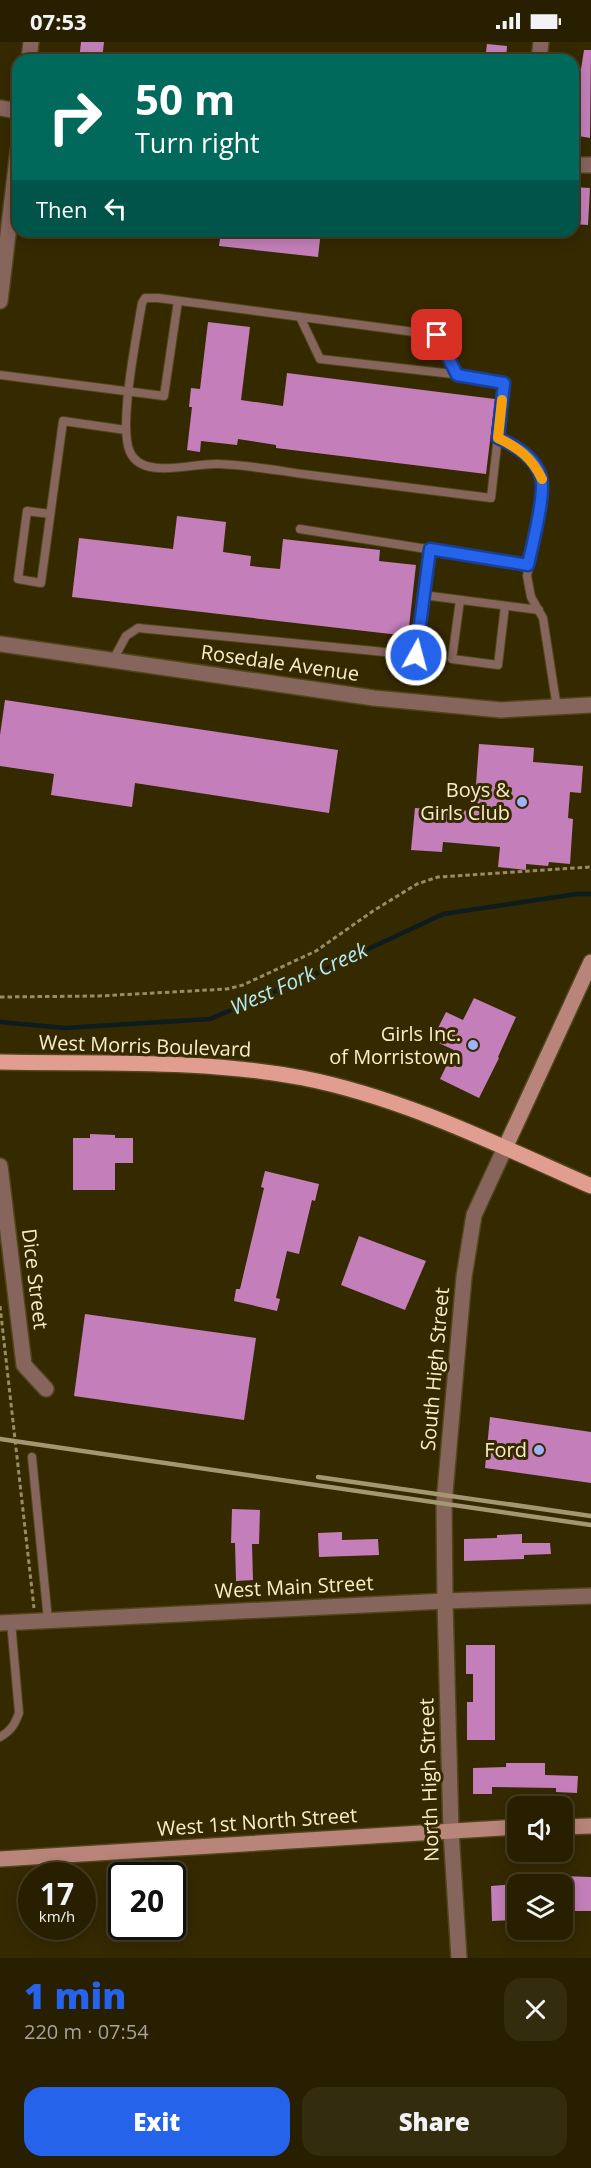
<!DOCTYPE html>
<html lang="en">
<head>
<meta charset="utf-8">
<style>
  body { margin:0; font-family:"Open Sans",sans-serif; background:#342c0f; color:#f1f3f6; height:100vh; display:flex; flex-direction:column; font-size:22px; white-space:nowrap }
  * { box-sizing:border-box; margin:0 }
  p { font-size:20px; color:#a5a299 }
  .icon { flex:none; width:33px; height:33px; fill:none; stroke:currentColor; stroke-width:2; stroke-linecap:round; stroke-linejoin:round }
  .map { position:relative; height:1916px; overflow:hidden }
  .panel { display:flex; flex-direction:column; background:#281f00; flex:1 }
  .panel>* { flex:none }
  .hud { position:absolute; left:12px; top:12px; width:567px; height:183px; border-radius:18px; box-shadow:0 3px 15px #0003,0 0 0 2px #443d22; background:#00695c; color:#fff; overflow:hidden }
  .controls { position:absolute; left:507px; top:1754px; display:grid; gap:12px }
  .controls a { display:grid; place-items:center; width:66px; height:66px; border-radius:12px; background:#281f00; box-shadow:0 3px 15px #0003,0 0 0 2px #443d22; font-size:30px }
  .speed { position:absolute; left:18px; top:1820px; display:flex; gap:12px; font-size:30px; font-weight:700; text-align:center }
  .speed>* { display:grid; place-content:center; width:78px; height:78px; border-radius:50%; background:#281f00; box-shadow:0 3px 15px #0003,0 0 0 2px #443d22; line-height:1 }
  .speed small { font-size:15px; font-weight:400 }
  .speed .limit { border:3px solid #111; border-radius:9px; background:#fff; color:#111 }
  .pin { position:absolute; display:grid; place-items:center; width:51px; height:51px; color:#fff; margin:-26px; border-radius:12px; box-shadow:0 3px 9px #0006 }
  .me { position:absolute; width:66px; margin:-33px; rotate:7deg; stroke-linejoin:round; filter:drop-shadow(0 0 4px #0008) }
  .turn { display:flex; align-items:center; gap:21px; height:126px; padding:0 24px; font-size:27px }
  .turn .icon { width:78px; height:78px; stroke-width:2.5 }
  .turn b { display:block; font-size:42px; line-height:51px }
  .then { display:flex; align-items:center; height:57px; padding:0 24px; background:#0003; gap:12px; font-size:22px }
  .round { display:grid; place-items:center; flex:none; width:63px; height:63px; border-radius:18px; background:#342c0f }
  .summary { display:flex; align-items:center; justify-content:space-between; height:102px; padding:0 24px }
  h1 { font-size:36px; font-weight:800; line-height:45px; color:#2563eb }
  .action { display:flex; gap:12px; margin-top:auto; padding:12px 24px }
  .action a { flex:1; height:69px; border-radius:18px; background:#2563eb; color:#fff; font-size:24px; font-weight:800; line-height:69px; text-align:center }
  .action a+a { background:#342c0f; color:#f1f3f6 }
  .status { display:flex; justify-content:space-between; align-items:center; height:42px; padding:0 30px; background:#281f00; direction:ltr }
  .status svg { height:16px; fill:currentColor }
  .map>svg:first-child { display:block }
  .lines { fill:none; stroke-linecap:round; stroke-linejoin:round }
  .stream { stroke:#0c1c1f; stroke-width:4.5 }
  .building { fill:#c47fba }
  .lane-casing { stroke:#51451c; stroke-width:10 }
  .street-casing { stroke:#51451c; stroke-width:18 }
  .secondary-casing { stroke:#51451c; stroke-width:18 }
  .primary-casing { stroke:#51451c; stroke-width:18 }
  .path { stroke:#988c66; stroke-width:3; stroke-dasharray:4.5 3; stroke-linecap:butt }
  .lane { stroke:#86655d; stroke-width:8 }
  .street { stroke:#86655d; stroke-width:15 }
  .secondary { stroke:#b9857a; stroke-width:15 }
  .primary { stroke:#e19d8f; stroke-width:15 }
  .rail { stroke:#a39771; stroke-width:4.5 }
  .route-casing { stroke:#184099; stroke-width:15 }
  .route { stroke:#2563eb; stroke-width:10 }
  .slow { stroke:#f59e0b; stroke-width:10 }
  .poi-dot { fill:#9fb3fd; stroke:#352900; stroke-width:2 }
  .labels { text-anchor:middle; stroke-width:6; stroke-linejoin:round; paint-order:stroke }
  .street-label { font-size:20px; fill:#faeeca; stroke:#352900 }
  .poi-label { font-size:20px; fill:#faeeca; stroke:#352900; text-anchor:end }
  .water-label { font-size:21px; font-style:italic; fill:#b2e9f5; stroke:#352900 }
</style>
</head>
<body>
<div class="status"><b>07:53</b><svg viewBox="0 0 49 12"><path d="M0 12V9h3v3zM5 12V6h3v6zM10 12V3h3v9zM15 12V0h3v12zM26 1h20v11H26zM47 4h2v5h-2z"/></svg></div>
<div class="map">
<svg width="591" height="1916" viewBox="0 0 591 1916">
  <rect width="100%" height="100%" fill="#352900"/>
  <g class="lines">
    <!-- stream -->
    <polyline class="stream" points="0,980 65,986 210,977 313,933 443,872 577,852 591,852"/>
  </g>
  <!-- building -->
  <g class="building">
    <polygon points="81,0 104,0 102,18 79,18"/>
    <polygon points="487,2 507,4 506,18 485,18"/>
    <polygon points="584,8 591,8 590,96 573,93 573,80 579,40 573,39 575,26 581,27"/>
    <polygon points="573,145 590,146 588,183 573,182"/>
    <polygon points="221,189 321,189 318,215 219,204"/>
    <polygon points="208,280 250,285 241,358 283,364 287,331 495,357 486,432 276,406 276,403 238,397 237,403 201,399 200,410 187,408 192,365 189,365 191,346 200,347"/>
    <polygon points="177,474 226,480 223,510 251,514 250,524 280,527 283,497 380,508 379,519 416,523 408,594 72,555 79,496 173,507"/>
    <polygon points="5,658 338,708 329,771 135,741 132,765 51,753 54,732 0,724 0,693"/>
    <polygon points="479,702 534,706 533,720 583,724 581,751 570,750 568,776 573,777 570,822 549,820 548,824 526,822 526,828 498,825 500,805 443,800 442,810 411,808 415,766 474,769"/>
    <polygon points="474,956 516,975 498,1015 499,1016 479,1056 440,1037 454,1008 432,998 446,970 463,978"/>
    <polygon points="90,1092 115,1093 115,1096 133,1096 133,1121 115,1121 115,1148 73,1148 73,1096 90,1096"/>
    <polygon points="265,1129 319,1142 315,1159 312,1158 299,1212 287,1209 276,1256 280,1257 277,1269 234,1259 236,1247 240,1247 264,1146 261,1145"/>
    <polygon points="359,1194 426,1219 405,1268 341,1243"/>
    <polygon points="85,1272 256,1296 244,1378 74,1354"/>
    <polygon points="490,1375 591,1390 591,1441 485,1426"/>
    <polygon points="232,1467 260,1468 259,1502 252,1502 253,1538 236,1539 235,1501 231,1501"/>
    <polygon points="342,1490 342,1498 378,1497 379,1513 319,1515 318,1491"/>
    <polygon points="522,1492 522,1501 550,1501 551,1512 524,1513 524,1517 464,1519 464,1497 497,1496 497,1493"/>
    <polygon points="466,1603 495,1603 495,1698 467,1698 467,1660 473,1660 473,1632 466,1632"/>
    <polygon points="506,1721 545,1721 545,1733 578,1734 577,1751 556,1750 556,1746 492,1745 492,1752 473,1752 473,1726 506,1725"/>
    <polygon points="562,1834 591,1835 591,1869 562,1869"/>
    <polygon points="518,1842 518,1878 492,1879 491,1844"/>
  </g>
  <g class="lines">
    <defs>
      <g id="lane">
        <polyline points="351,191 351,189"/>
        <path d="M300,275l20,42 133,15 4,1 47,8 -13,115c-60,-8 -121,-15 -181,-23 -30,-4 -61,-10 -91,-11 -24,-2 -76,17 -89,-12 -12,-25 7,-118 12,-149l3,-5h13l279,37 20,40"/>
        <polyline points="0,333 164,354 178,259"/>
        <polyline points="498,396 515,404 531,417 542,436 542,452 527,534 531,555 543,576 557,666"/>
        <polyline points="50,472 27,469 18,537 41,541 63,379 126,388"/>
        <polyline points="300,487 528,523"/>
        <polyline points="423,553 539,568"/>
        <polyline points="460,558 452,617 498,623 505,564"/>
        <polyline points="113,618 126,594 138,586 415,613 430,507"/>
        <polyline points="32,1415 48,1578"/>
        <path d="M0,1695c11,-6 15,-13 19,-24l-8,-91"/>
      </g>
      <g id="street">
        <polyline points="29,18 31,0"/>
        <polyline points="539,18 541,0"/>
        <polyline points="0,66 18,69"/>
        <polyline points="573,123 591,123"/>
        <polyline points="0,259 18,108"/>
        <polyline points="0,602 374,656 501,668 591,663"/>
        <polyline points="0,1124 24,1323 46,1347"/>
        <polyline points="0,1581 445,1559 591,1554"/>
        <polyline points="459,1916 451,1789 445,1559 444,1462 464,1235 474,1173 505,1106"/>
      </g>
      <g id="secondary">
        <polyline points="505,1106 591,920"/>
        <polyline points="562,1785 591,1784"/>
        <polyline points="0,1817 518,1785"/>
      </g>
      <path id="primary" d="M0,1020c101,2 204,-3 303,16 101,20 195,67 288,108"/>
    </defs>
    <!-- lane casing -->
    <use href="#lane" class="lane-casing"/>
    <!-- street casing -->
    <use href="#street" class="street-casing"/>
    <!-- secondary casing -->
    <use href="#secondary" class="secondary-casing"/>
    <!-- primary casing -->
    <use href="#primary" class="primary-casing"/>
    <!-- path -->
    <g class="path">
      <polyline points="0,955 99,954 227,947 243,943 316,909 373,869 417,842 438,835 591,825"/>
      <polyline points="0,1264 34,1566"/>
    </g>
    <!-- lane -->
    <use href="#lane" class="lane"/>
    <!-- street -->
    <use href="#street" class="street"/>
    <!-- secondary -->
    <use href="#secondary" class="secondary"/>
    <!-- primary -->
    <use href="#primary" class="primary"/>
    <!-- rail -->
    <g class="rail">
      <polyline points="0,1397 591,1483"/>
      <polyline points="318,1435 591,1474"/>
    </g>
  </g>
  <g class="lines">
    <defs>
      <path id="route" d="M416,613l14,-106 98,16c4,-19 18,-71 13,-88 -6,-20 -25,-31 -43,-39l6,-55 -47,-8 -20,-40"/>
    </defs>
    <!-- route casing -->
    <use href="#route" class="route-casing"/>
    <!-- route -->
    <use href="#route" class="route"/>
    <!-- slow -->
    <path class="slow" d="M502,358l-4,38c21,10 34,20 44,41"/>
  </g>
  <!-- markers -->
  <g class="poi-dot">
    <circle cx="522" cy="760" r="6"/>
    <circle cx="473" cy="1003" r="6"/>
    <circle cx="539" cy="1408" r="6"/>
  </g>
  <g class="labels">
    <!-- street labels -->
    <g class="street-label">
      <text transform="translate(280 621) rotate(8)" y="7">Rosedale Avenue</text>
      <text transform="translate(145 1004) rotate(2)" y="7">West Morris Boulevard</text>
      <text transform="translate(35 1237) rotate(83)" y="7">Dice Street</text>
      <text transform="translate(435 1327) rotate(-85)" y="7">South High Street</text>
      <text transform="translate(294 1545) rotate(-3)" y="7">West Main Street</text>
      <text transform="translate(429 1738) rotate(-92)" y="7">North High Street</text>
      <text transform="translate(257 1780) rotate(-4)" y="7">West 1st North Street</text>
    </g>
    <!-- poi labels -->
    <g class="poi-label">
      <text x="510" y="755">Boys &amp;<tspan x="510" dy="23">Girls Club</tspan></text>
      <text x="461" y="999">Girls Inc.<tspan x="461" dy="23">of Morristown</tspan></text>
      <text x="527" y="1415">Ford</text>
    </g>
    <!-- water labels -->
    <g class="water-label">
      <text transform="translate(299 937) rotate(-24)" y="7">West Fork Creek</text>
    </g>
  </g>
</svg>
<div class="controls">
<a><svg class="icon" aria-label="sound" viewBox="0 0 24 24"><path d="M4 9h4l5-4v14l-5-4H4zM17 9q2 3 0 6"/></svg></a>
<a><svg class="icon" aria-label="layers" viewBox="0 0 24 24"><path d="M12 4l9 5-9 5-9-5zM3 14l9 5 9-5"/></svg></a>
</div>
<div class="speed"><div>17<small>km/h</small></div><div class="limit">20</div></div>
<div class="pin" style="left:437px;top:293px;background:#d93025"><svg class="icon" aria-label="arrive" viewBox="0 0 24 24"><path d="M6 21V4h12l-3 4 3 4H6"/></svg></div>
<svg class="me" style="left:416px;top:613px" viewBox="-20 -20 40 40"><circle r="17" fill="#2563eb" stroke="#fff" stroke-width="3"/><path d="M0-11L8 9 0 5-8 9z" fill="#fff"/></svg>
<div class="hud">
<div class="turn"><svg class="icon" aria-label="right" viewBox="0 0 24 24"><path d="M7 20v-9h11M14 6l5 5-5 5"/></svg><div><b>50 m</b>Turn right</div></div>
<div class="then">Then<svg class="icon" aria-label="left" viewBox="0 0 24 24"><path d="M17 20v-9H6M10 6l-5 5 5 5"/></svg></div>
</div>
</div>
<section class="panel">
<div class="summary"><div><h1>1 min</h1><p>220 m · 07:54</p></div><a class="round"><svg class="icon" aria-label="close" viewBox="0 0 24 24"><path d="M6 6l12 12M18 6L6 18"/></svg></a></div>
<div class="action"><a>Exit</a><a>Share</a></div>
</section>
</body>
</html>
